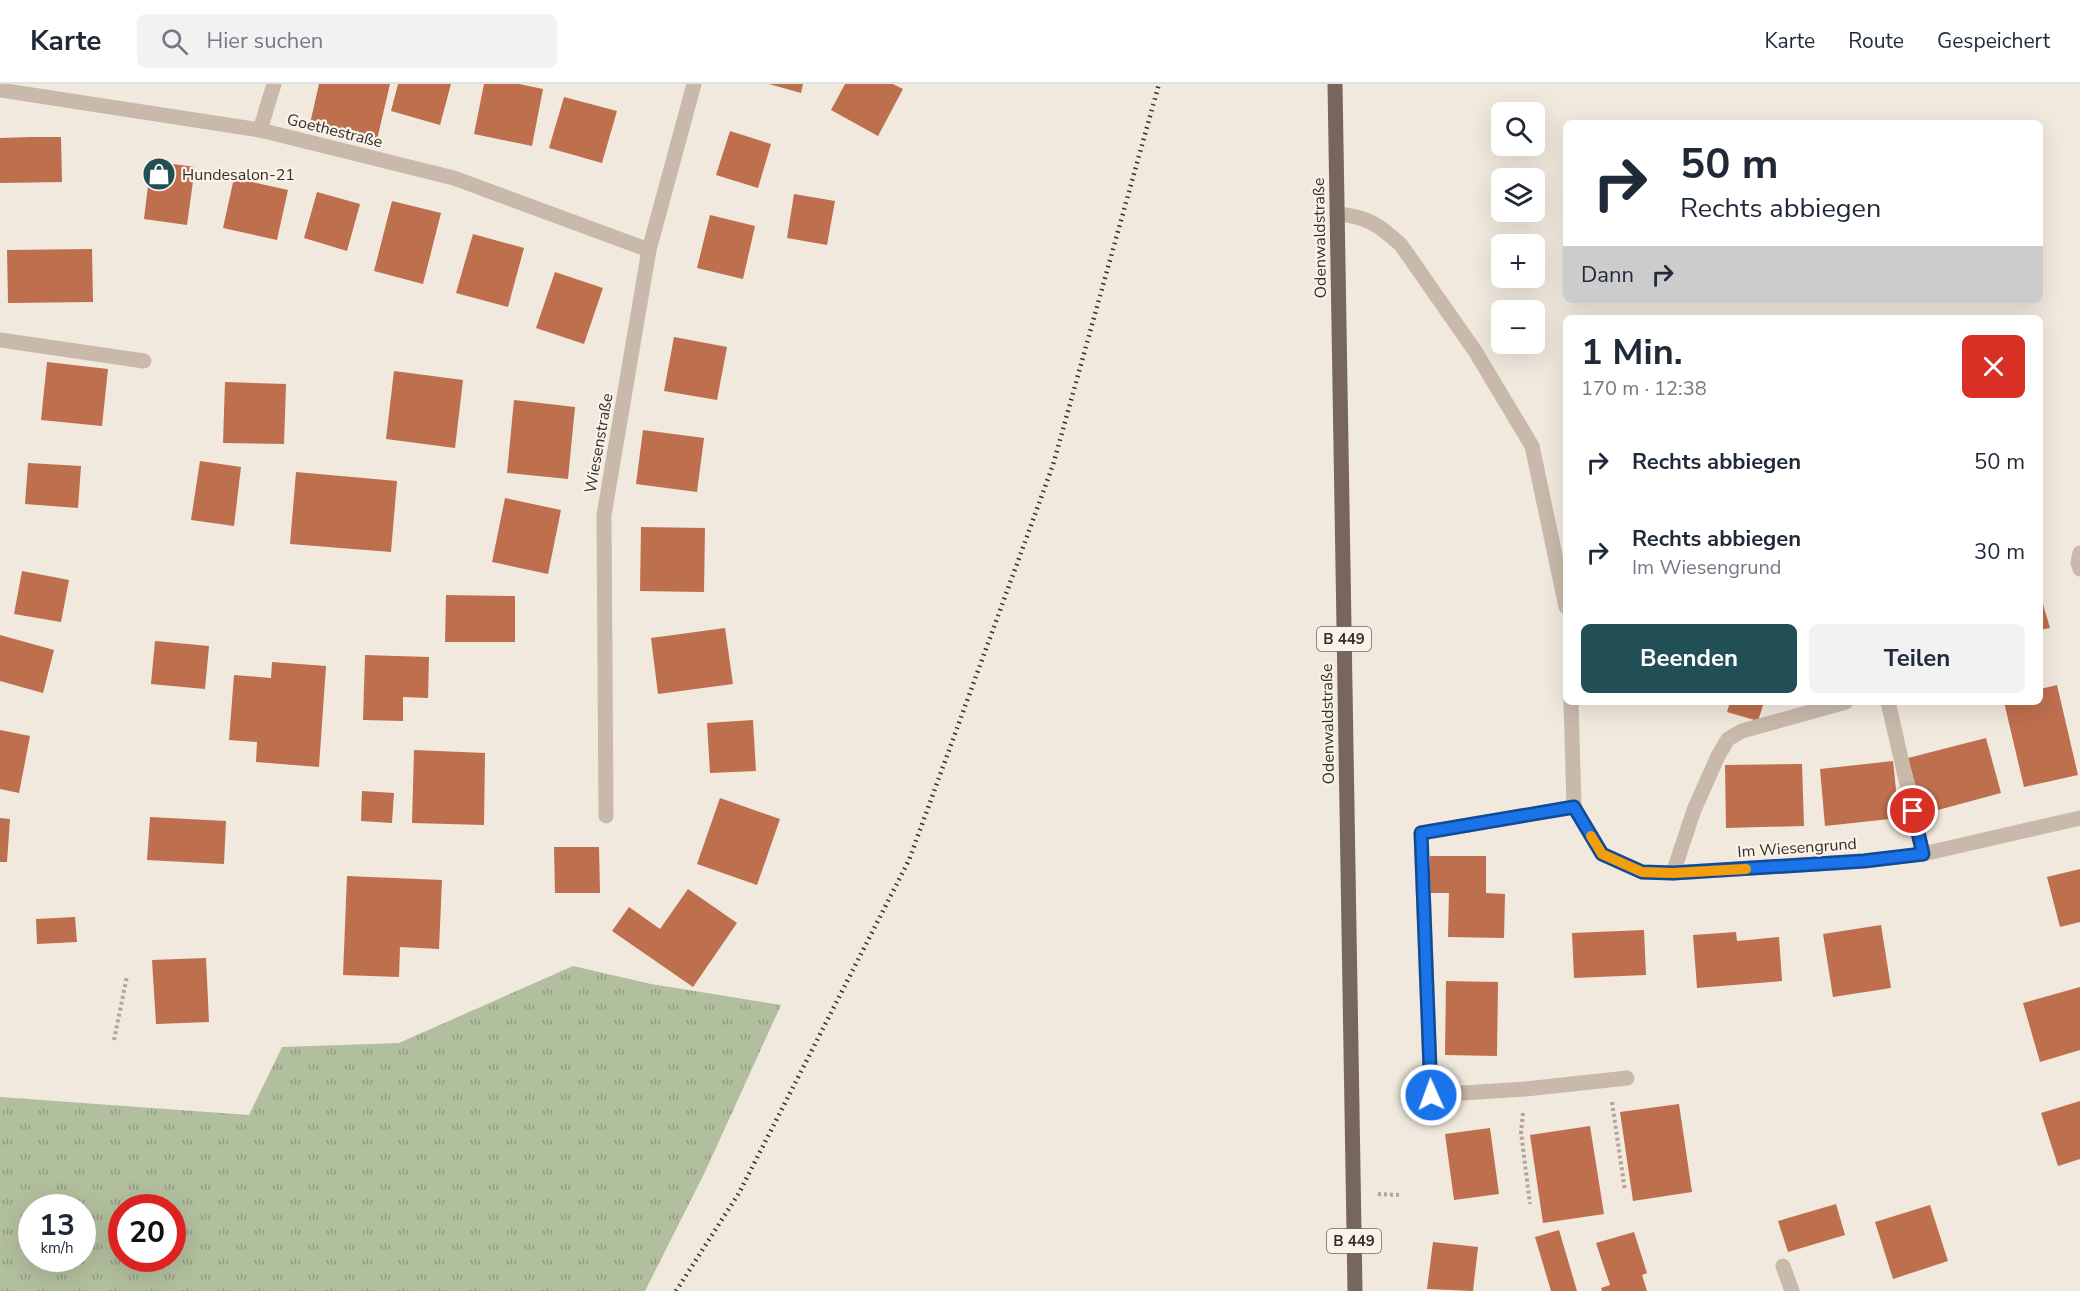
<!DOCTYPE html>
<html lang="de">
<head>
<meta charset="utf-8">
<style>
  body { margin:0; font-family:"Nunito Sans",sans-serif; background:#f2f2f3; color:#1f2937; height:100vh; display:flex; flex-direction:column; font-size:22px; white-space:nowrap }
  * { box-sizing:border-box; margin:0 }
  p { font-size:20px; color:#747a83 }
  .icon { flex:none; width:33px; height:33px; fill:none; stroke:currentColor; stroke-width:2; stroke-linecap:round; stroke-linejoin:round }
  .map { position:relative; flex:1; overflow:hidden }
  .side { position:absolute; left:1563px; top:231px; width:480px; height:390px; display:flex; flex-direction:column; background:#fff; border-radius:9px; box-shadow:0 6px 24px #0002 }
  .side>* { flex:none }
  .banner { position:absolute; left:1563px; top:36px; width:480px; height:183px; border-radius:9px; box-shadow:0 6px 24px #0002; background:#fff; color:#1f2937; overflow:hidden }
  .tools { position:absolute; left:1491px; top:18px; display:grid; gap:12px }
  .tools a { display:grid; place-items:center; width:54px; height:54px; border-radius:9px; background:#fff; box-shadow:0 6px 24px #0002; font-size:30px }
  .speed { position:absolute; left:18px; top:1110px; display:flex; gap:12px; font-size:30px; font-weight:700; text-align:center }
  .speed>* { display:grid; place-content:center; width:78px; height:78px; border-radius:50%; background:#fff; box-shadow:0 6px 24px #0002; line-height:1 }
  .speed small { font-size:15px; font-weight:400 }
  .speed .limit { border:9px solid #d22; background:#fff; color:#111 }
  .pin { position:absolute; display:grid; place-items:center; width:51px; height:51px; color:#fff; margin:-26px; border:3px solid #fff; border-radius:50%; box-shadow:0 2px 6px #0007 }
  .me { position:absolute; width:66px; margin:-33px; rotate:358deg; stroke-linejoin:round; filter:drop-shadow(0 0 4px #0008) }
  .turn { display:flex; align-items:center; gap:21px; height:126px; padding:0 18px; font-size:27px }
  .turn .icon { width:78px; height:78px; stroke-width:2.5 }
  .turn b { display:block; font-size:42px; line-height:51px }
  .then { display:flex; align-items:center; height:57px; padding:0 18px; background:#0003; gap:12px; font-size:22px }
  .round { display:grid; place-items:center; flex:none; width:63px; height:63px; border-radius:9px; background:#f2f2f3 }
  .overview { display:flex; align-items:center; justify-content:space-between; height:102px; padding:0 18px }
  h1 { font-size:36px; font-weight:700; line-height:45px }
  .button { display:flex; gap:12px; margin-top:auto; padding:12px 18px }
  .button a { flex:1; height:69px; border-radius:9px; background:#214f55; color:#fff; font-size:24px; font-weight:700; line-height:69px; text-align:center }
  .button a+a { background:#f2f2f3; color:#1f2937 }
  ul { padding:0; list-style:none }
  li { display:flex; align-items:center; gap:18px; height:90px; padding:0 18px }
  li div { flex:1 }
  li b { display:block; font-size:22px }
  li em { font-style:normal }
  header { display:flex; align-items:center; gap:36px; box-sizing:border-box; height:84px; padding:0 30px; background:#fff; border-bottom:2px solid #e0e1e3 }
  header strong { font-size:28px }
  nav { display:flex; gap:33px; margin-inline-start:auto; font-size:21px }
  .search { width:420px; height:54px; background:#f2f2f3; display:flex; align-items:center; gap:15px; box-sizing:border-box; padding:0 21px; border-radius:9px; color:#747a83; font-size:22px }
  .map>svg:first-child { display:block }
  .grass { fill:url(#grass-tufts); fill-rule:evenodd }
  .building { fill:#be6f4e }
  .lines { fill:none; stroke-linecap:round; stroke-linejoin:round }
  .path { stroke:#b4a494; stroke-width:4; stroke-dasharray:3 3; stroke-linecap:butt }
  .minor { stroke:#c8b9aa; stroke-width:15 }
  .major { stroke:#77665b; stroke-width:15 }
  .rail { stroke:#362e29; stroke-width:4.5; stroke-dasharray:1.5 4.5; stroke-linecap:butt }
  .route-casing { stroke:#114b97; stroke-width:15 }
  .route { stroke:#1a73e8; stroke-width:10 }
  .slow { stroke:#f59e0b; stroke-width:10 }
  .labels { text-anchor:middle; stroke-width:4.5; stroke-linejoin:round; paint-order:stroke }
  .shield { fill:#f9f3ea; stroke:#706963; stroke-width:1.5 }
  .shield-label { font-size:15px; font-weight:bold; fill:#362e29 }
  .street-label { font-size:16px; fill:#362e29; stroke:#f9f3ea }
  .poi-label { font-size:16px; fill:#362e29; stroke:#f9f3ea; text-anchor:start }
</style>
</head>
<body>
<header>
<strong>Karte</strong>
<div class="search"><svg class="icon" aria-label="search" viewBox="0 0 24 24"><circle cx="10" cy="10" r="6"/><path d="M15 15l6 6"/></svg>Hier suchen</div>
<nav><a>Karte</a><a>Route</a><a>Gespeichert</a></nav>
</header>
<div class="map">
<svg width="2080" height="1207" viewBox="0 0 2080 1207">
  <defs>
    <pattern id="grass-tufts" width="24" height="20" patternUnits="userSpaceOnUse" patternTransform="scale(1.5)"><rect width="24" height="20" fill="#b2bf9e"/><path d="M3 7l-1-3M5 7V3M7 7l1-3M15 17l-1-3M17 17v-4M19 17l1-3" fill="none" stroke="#929c81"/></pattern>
  </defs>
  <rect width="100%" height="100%" fill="#f1e9dd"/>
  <!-- grass -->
  <path class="grass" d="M573,882l78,18 130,21 -76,167 -60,119h-645v-194l249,18 33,-68 117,-4zM32,1124h50v50h-50zM122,1124h50v50h-50z"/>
  <!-- building -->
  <g class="building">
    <polygon points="319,0 390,0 376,60 309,44"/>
    <polygon points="398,0 451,0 440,41 391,27"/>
    <polygon points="484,0 519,0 543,5 532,62 474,50"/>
    <polygon points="769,0 803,0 801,9"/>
    <polygon points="845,0 893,0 903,5 878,52 831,26"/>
    <polygon points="564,13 617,27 602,79 549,64"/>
    <polygon points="730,47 771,60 758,104 716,91"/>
    <polygon points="32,53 61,53 62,98 0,99 0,54"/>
    <polygon points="151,77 195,83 187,141 144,135"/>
    <polygon points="234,94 288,106 277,156 223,144"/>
    <polygon points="317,108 360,120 347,167 304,154"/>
    <polygon points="794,110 835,117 827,161 787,154"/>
    <polygon points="392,117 441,129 423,200 374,187"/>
    <polygon points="710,131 755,142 743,195 697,184"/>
    <polygon points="473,150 524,164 508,223 456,209"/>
    <polygon points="92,165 93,218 8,219 7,166"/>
    <polygon points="555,188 603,204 584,260 536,244"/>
    <polygon points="674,253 727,263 717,316 664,307"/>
    <polygon points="47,278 108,285 102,342 41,336"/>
    <polygon points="394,287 463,296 455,364 386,355"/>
    <polygon points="225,298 286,300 284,360 223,359"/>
    <polygon points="514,316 575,323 568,395 507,389"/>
    <polygon points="643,346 704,354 697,408 636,400"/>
    <polygon points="200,377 241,383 234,442 191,436"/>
    <polygon points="28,379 81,382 78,424 25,420"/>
    <polygon points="296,388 397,397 391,468 290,460"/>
    <polygon points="505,414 561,426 548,490 492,478"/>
    <polygon points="641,443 705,444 704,508 640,507"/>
    <polygon points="22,487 69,496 61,538 14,530"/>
    <polygon points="2040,510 2050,544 2040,546"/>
    <polygon points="446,511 515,512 515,558 445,558"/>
    <polygon points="725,544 733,600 658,610 651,554"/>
    <polygon points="0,551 54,566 43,609 0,597"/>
    <polygon points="155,557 209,562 205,605 151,600"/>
    <polygon points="365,571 429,573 428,614 403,613 403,637 363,636"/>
    <polygon points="272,578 326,582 319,683 256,678 257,658 229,656 234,591 271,594"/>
    <polygon points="2057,601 2078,691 2024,703 2004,618 2040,618 2040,605"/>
    <polygon points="1730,618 1764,618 1758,637 1727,628"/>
    <polygon points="753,636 756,687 710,689 707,639"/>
    <polygon points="0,646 30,652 19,709 0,705"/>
    <polygon points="1986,654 2001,709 1923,730 1908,674"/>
    <polygon points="414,666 485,669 484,741 412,739"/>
    <polygon points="1893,677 1899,734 1825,742 1820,685"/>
    <polygon points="1802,680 1804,742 1726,744 1725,681"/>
    <polygon points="362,707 394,709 392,739 361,737"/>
    <polygon points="720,714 780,735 757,801 697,780"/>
    <polygon points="150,733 226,737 224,780 147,776"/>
    <polygon points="0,734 10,735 7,778 0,778"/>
    <polygon points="554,763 599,763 600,809 555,809"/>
    <polygon points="1430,772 1486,772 1486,809 1505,810 1504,854 1448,853 1449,809 1430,809"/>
    <polygon points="2080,785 2080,838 2060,843 2047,793"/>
    <polygon points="347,792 442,796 439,865 400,863 399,893 343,891"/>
    <polygon points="688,805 737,839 693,903 612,847 629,823 660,845"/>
    <polygon points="75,833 77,858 37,860 36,835"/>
    <polygon points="1881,841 1891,904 1833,913 1823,850"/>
    <polygon points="1644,846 1646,891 1574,894 1572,849"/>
    <polygon points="1736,848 1737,857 1779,853 1782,897 1697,904 1693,851"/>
    <polygon points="206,874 209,938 156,940 152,876"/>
    <polygon points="1446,897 1498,898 1497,972 1445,971"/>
    <polygon points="2080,903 2080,966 2040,978 2023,919"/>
    <polygon points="2080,1017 2080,1075 2058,1082 2041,1029"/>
    <polygon points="1679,1020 1692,1108 1633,1117 1620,1028"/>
    <polygon points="1590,1042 1604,1130 1543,1139 1530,1051"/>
    <polygon points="1490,1044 1499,1110 1454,1116 1445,1050"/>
    <polygon points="1836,1120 1845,1151 1788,1168 1778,1137"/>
    <polygon points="1930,1121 1948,1177 1893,1195 1875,1138"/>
    <polygon points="1559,1146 1577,1207 1551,1207 1535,1153"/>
    <polygon points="1634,1148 1647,1189 1642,1191 1647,1207 1602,1207 1601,1204 1610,1201 1596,1159"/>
    <polygon points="1433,1158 1478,1163 1473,1207 1427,1205"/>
  </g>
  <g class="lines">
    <!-- path -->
    <g class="path">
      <polyline points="114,956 127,892"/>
      <polyline points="1612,1018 1625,1107"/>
      <polyline points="1523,1029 1521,1048 1530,1120"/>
      <polyline points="1378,1110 1401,1111"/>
    </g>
    <!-- minor -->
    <g class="minor">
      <polyline points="0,6 260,46 454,94 649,166"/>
      <polyline points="260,46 274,0"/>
      <path d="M1337,130c30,2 42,11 64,31l74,106 57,95 34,161"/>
      <polyline points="0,256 144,277"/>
      <polyline points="2080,469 2078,479 2080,485"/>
      <polyline points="1571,618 1574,723 1602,770 1642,788 1673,789 1864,777 1923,770 2080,734"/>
      <polyline points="1888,618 1923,770"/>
      <polyline points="1574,723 1421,749 1431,1011 1526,1005 1627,994"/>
      <polyline points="606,732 604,431 649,166 694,0"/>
      <polyline points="1673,789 1694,726 1718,672 1728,655 1742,647 1846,618"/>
      <polyline points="1783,1182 1792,1207"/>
    </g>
    <!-- major -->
    <polyline class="major" points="1335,0 1355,1207"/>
    <!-- rail -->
    <polyline class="rail" points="676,1207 739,1109 909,776 1053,381 1159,0"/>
  </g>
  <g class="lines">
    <defs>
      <polyline id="route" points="1431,1011 1421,749 1574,723 1602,770 1642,788 1673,789 1864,777 1923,770 1913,727"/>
    </defs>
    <!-- route casing -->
    <use href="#route" class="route-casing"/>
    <!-- route -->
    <use href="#route" class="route"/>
    <!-- slow -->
    <polyline class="slow" points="1591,752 1602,770 1642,788 1673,789 1746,785"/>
  </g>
  <!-- icons -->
  <defs>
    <symbol id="shop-disc" viewBox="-11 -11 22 22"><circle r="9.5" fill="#214f55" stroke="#f9f3ea"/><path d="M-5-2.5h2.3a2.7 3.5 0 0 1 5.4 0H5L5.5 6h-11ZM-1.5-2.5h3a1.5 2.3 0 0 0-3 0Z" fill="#fff"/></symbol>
  </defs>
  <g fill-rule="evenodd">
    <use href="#shop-disc" x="140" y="71" width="38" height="38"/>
  </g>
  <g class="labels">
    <!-- shield labels -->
    <g class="shield">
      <rect x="1317" y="543" width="54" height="24" rx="4.5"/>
      <rect x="1327" y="1145" width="54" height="24" rx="4.5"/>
    </g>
    <g class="shield-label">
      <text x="1344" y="560">B 449</text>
      <text x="1354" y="1162">B 449</text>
    </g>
    <!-- street labels -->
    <g class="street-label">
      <text transform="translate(335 46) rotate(14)" y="6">Goethestraße</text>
      <text transform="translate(1319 154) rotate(-91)" y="6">Odenwaldstraße</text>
      <text transform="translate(598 359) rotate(-80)" y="6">Wiesenstraße</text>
      <text transform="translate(1327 640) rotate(-91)" y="6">Odenwaldstraße</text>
      <text transform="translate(1797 763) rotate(-4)" y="6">Im Wiesengrund</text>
    </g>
    <!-- poi labels -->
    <g class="poi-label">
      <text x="182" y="96">Hundesalon-21</text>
    </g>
  </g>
</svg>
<div class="tools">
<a><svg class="icon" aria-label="search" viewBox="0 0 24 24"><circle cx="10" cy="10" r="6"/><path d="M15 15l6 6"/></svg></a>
<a><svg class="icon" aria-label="layers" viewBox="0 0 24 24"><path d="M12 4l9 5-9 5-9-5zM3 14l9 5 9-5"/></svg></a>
<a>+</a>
<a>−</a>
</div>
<div class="speed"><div>13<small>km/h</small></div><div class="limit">20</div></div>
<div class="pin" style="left:1913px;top:727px;background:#d93025"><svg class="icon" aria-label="arrive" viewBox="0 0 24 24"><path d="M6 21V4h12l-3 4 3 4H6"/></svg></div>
<svg class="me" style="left:1431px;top:1011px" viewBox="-20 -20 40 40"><circle r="17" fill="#1a73e8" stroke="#fff" stroke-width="3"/><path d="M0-11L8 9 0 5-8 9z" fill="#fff"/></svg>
<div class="banner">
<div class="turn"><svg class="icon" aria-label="right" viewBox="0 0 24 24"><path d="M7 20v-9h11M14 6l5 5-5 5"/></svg><div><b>50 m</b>Rechts abbiegen</div></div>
<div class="then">Dann<svg class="icon" aria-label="right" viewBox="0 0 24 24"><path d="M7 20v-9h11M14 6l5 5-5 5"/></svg></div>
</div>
<section class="side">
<div class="overview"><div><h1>1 Min.</h1><p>170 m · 12:38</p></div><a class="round" style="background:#d93025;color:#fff"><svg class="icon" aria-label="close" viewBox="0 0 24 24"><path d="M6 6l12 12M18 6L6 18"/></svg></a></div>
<ul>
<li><svg class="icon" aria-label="right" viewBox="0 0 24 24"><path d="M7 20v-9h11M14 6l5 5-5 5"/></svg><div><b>Rechts abbiegen</b></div><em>50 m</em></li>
<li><svg class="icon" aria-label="right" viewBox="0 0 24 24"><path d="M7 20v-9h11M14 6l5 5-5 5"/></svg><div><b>Rechts abbiegen</b><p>Im Wiesengrund</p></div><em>30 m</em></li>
</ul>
<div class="button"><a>Beenden</a><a>Teilen</a></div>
</section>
</div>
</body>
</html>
